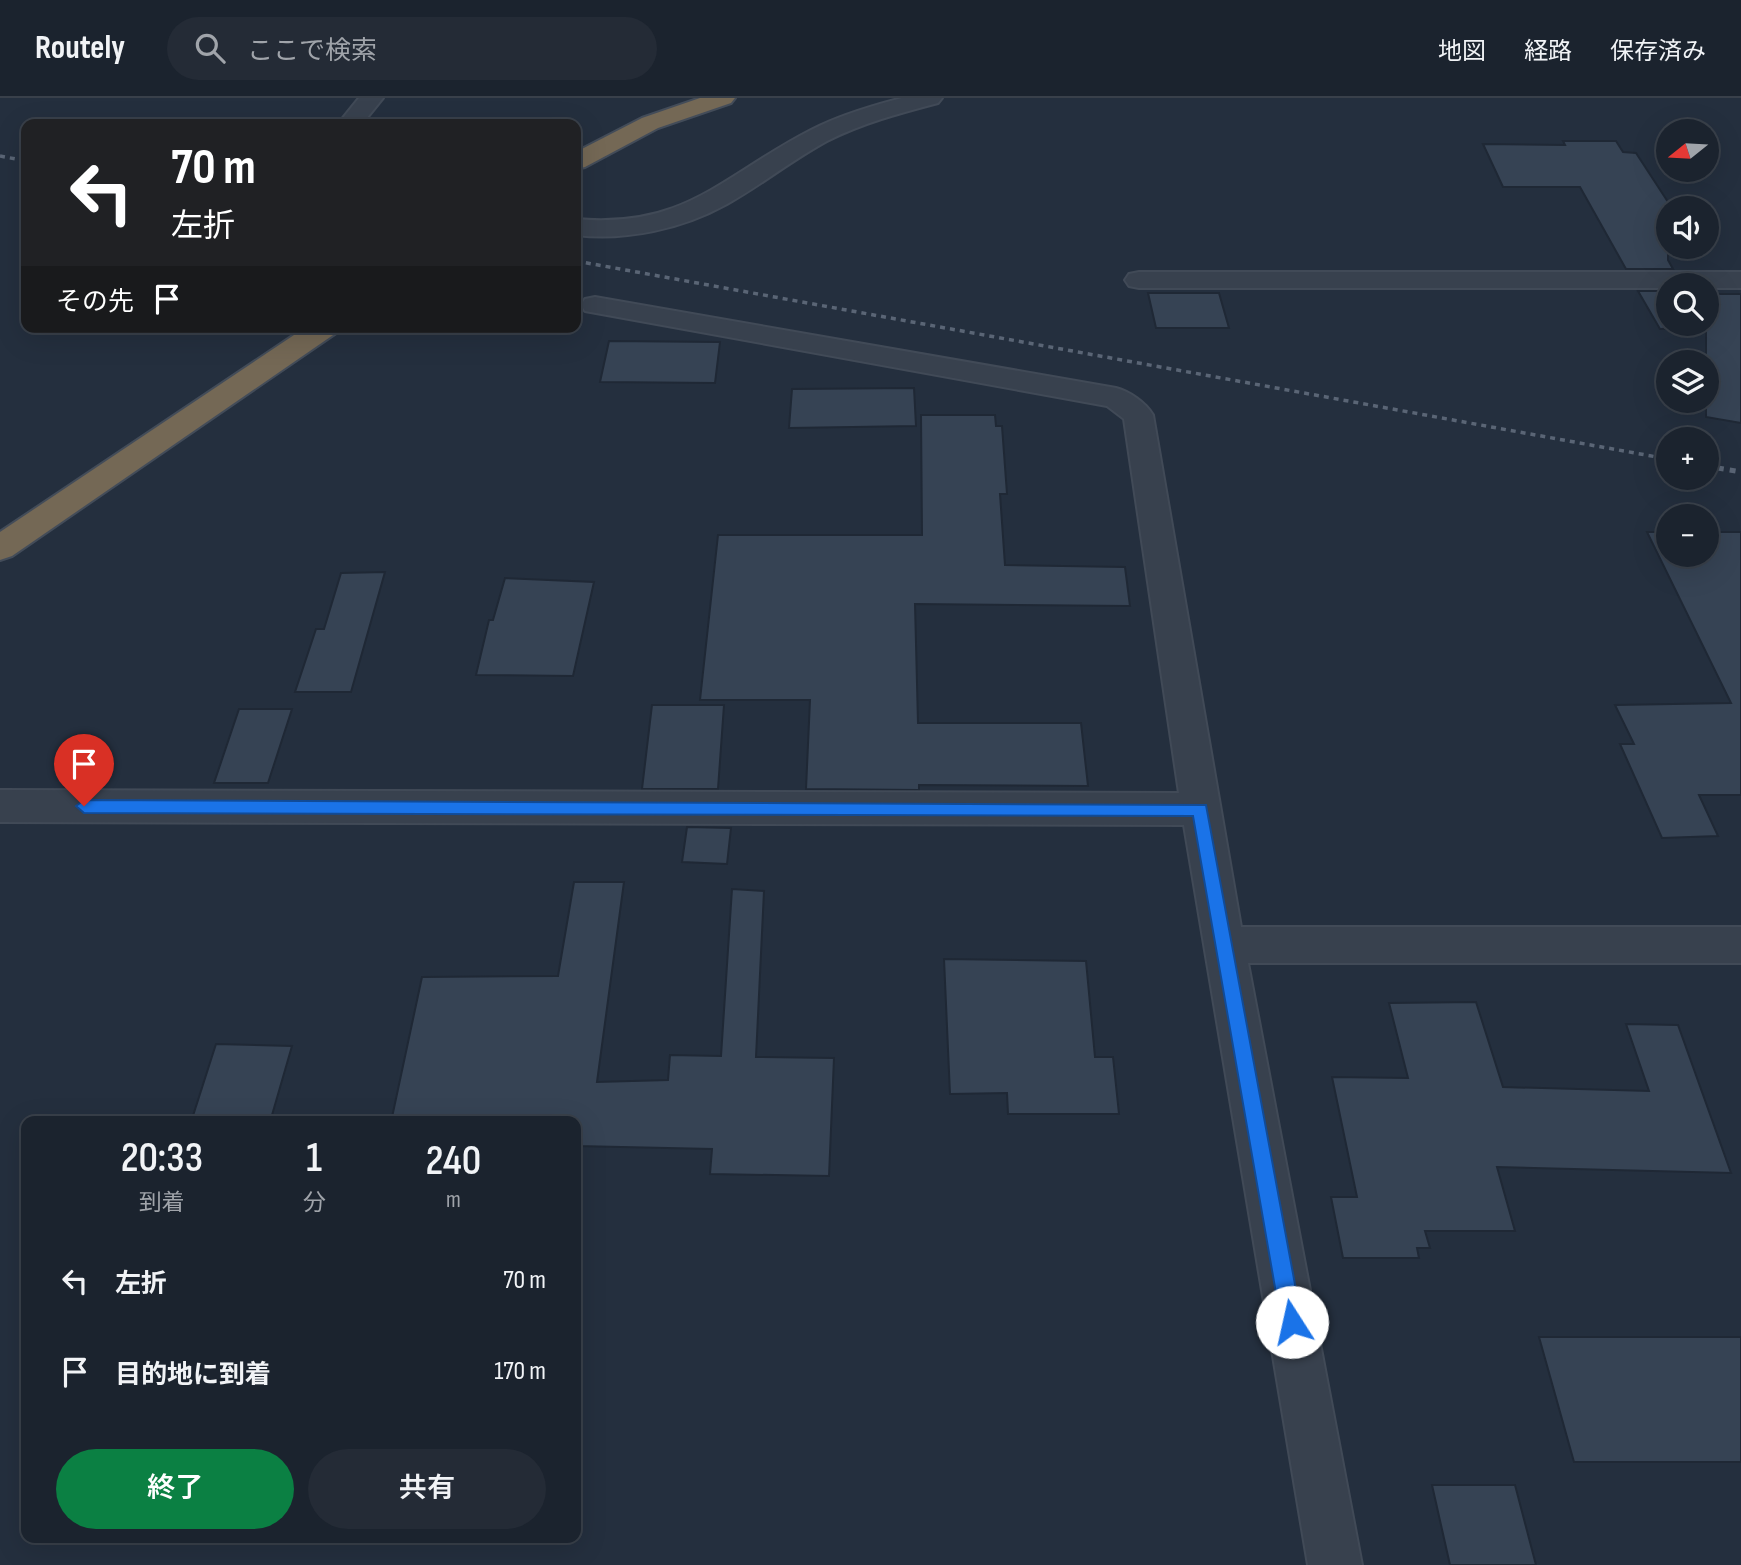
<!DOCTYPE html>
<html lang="ja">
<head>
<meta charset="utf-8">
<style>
  body { margin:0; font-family:"Sofia Sans Condensed","Noto Sans JP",sans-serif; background:#242b36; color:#f1f3f6; height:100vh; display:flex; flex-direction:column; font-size:26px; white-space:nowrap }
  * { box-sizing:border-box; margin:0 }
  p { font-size:23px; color:#a0a4aa }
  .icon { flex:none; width:38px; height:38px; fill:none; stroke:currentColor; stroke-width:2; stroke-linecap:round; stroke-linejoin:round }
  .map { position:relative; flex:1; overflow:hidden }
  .drawer { position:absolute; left:21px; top:1018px; width:560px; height:427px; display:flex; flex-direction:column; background:#1b232e; border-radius:14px; box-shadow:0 7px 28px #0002,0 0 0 2px #39404a }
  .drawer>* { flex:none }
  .guide { position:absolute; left:21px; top:21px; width:560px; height:214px; border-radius:14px; box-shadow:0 7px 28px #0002,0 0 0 2px #39404a; background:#202124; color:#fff; overflow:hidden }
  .needle { width:46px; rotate:252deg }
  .fabs { position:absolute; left:1656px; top:21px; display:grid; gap:14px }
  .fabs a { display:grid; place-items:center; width:63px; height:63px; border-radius:50%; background:#1b232e; box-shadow:0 7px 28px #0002,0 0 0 2px #39404a; font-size:35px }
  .pin { position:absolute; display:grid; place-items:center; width:60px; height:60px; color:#fff; margin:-72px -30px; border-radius:50% 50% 50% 0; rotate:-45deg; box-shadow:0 0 7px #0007 }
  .pin .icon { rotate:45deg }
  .me { position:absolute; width:77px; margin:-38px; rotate:350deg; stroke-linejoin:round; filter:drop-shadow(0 0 5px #0008) }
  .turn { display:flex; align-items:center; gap:24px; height:147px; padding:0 35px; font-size:32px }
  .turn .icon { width:91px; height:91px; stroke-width:2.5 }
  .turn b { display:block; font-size:49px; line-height:60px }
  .then { display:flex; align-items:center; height:66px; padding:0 35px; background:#0003; gap:14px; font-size:26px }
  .eta { display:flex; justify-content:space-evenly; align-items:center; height:119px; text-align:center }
  .eta b { font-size:42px; font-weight:600; line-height:49px }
  .button { display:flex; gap:14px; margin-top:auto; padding:14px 35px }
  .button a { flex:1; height:80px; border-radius:42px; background:#0b8043; color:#fff; font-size:28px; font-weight:600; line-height:80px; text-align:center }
  .button a+a { background:#242b36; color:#f1f3f6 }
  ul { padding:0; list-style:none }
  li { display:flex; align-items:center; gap:21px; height:91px; padding:0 35px }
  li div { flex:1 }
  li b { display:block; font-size:26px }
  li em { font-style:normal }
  header { display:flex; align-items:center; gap:42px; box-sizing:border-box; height:98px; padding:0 35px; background:#1b232e; border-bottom:2px solid #39404a }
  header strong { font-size:33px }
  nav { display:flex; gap:38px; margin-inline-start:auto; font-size:24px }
  .search { width:490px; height:63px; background:#242b36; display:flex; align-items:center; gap:18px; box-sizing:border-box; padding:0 24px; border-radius:38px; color:#a0a4aa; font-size:26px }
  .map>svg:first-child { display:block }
  .building { fill:#364354; stroke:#1f2835; stroke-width:2 }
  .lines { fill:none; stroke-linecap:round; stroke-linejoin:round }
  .street-casing { stroke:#414a57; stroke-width:4 }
  .highway-casing { stroke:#434c59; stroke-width:4 }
  .street { fill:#38414e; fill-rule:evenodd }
  .highway { fill:#746855; fill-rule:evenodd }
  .rail-far1 { stroke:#5a6575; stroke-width:3.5; stroke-dasharray:5 5; stroke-linecap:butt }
  .rail { stroke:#5a6575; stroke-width:5; stroke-dasharray:6 6; stroke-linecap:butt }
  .route { fill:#1a73e8; stroke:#114b97; stroke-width:2 }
</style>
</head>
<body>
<header>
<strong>Routely</strong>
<div class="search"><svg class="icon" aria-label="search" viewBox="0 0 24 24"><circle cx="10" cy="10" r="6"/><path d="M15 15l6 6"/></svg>ここで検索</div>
<nav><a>地図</a><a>経路</a><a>保存済み</a></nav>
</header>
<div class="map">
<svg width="1741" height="1467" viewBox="0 0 1741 1467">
  <rect width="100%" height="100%" fill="#242f3e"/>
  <!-- building -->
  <g class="building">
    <polygon points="1563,43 1616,43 1623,54 1636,55 1668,104 1668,162 1673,171 1626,171 1580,89 1503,89 1483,46 1565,47"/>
    <polygon points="1638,193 1668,193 1668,226 1706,226 1706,196 1741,196 1741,325 1706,319 1706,229 1660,231"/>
    <polygon points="1148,195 1219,195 1229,230 1156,230"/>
    <polygon points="609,243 720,244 715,285 600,284"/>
    <polygon points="914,290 916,328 789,330 792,291"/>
    <polygon points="921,317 995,317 996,328 1002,328 1007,396 1000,396 1005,467 1125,469 1130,508 915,506 918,625 1081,625 1088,688 919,687 919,692 806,691 810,602 700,602 718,437 922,437"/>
    <polygon points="1647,434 1668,434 1668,457 1706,457 1706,434 1741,434 1741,697 1699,697 1718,738 1662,740 1620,646 1634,646 1615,607 1731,605"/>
    <polygon points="385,474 351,594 295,594 316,531 324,531 341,475"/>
    <polygon points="505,480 594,484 573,578 476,577 489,522 493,522"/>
    <polygon points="652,607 724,607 718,691 642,691"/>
    <polygon points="239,611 292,611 268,685 214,685"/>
    <polygon points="687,729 731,730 727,766 682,764"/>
    <polygon points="574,784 624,784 597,984 668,982 670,957 721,958 732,791 764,793 756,959 834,960 829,1078 710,1076 712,1051 576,1048 576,1024 391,1024 422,879 558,878"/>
    <polygon points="944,861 1086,863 1095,959 1113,959 1119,1016 1008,1016 1007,995 950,996"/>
    <polygon points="1476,904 1503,989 1649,993 1626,926 1678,927 1731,1075 1497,1069 1515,1133 1425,1133 1430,1150 1417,1150 1419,1160 1343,1160 1331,1099 1357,1099 1332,979 1408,980 1389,905"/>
    <polygon points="216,946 292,948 270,1024 191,1024"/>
    <polygon points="1539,1239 1741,1239 1741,1364 1574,1364"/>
    <polygon points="1432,1387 1515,1387 1536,1467 1450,1467"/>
  </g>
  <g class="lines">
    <defs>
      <g id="street">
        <polygon points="359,0 383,0 362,26 338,26"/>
        <path d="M902,0h40l-4,5c-38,10 -76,20 -111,38 -35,19 -66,44 -100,63 -45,25 -101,37 -151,31v-16c110,10 147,-44 235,-89 29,-15 60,-24 91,-32z"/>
        <polygon points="1139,174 1741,174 1741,190 1706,190 1706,187 1668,187 1668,190 1139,190 1129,188 1125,182 1129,176"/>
        <path d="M595,199l521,91c14,4 29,14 37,27l88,512h500v36h-493l114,602h-54l-124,-740 -1184,-3v-32l1179,3 -55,-374 -17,-13 -522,-95 -4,-6 4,-6z"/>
      </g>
      <g id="highway">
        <polygon points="700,0 735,0 731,5 658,30 585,69 576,71 576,54 642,20"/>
        <polygon points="306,229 340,229 336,235 12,458 0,462 0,434"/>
      </g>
    </defs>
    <!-- street casing -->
    <use href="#street" class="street-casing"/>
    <!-- highway casing -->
    <use href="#highway" class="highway-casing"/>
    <!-- street -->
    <use href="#street" class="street"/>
    <!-- highway -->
    <use href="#highway" class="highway"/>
    <!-- rail-far1 -->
    <g class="rail-far1">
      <polyline points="0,58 26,63"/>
      <polyline points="576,163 1668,361"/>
    </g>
    <!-- rail -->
    <polyline class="rail" points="1706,368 1741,374"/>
  </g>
  <!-- route -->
  <polygon class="route" points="84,702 1206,707 1302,1224 1299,1232 1292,1235 1284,1232 1281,1224 1193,718 84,715 76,708"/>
</svg>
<div class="fabs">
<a><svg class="needle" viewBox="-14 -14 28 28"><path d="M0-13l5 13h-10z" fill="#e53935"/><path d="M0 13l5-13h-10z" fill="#a0a4aa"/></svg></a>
<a><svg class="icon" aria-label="sound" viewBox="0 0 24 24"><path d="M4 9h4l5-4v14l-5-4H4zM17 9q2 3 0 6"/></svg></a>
<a><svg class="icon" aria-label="search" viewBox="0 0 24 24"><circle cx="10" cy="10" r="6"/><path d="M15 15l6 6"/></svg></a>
<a><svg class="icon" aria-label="layers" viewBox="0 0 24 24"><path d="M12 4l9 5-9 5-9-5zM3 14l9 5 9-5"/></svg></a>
<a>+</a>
<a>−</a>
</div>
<div class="pin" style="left:84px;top:708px;background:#d93025"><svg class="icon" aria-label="arrive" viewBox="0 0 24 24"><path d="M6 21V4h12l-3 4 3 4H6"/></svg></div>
<svg class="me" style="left:1292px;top:1224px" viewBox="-20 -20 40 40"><circle r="19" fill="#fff"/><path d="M0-13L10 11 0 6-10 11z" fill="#1a73e8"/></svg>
<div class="guide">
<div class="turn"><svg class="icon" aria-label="left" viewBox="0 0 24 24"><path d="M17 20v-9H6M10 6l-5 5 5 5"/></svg><div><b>70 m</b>左折</div></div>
<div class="then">その先<svg class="icon" aria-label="arrive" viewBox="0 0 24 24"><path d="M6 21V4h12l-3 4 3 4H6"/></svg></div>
</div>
<section class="drawer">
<div class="eta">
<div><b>20:33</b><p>到着</p></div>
<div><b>1</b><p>分</p></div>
<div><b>240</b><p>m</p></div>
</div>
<ul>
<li><svg class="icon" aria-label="left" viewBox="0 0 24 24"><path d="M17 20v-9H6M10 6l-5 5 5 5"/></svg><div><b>左折</b></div><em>70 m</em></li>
<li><svg class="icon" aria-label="arrive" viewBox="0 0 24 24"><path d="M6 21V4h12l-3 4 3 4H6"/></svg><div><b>目的地に到着</b></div><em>170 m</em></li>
</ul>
<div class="button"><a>終了</a><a>共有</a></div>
</section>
</div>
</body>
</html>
